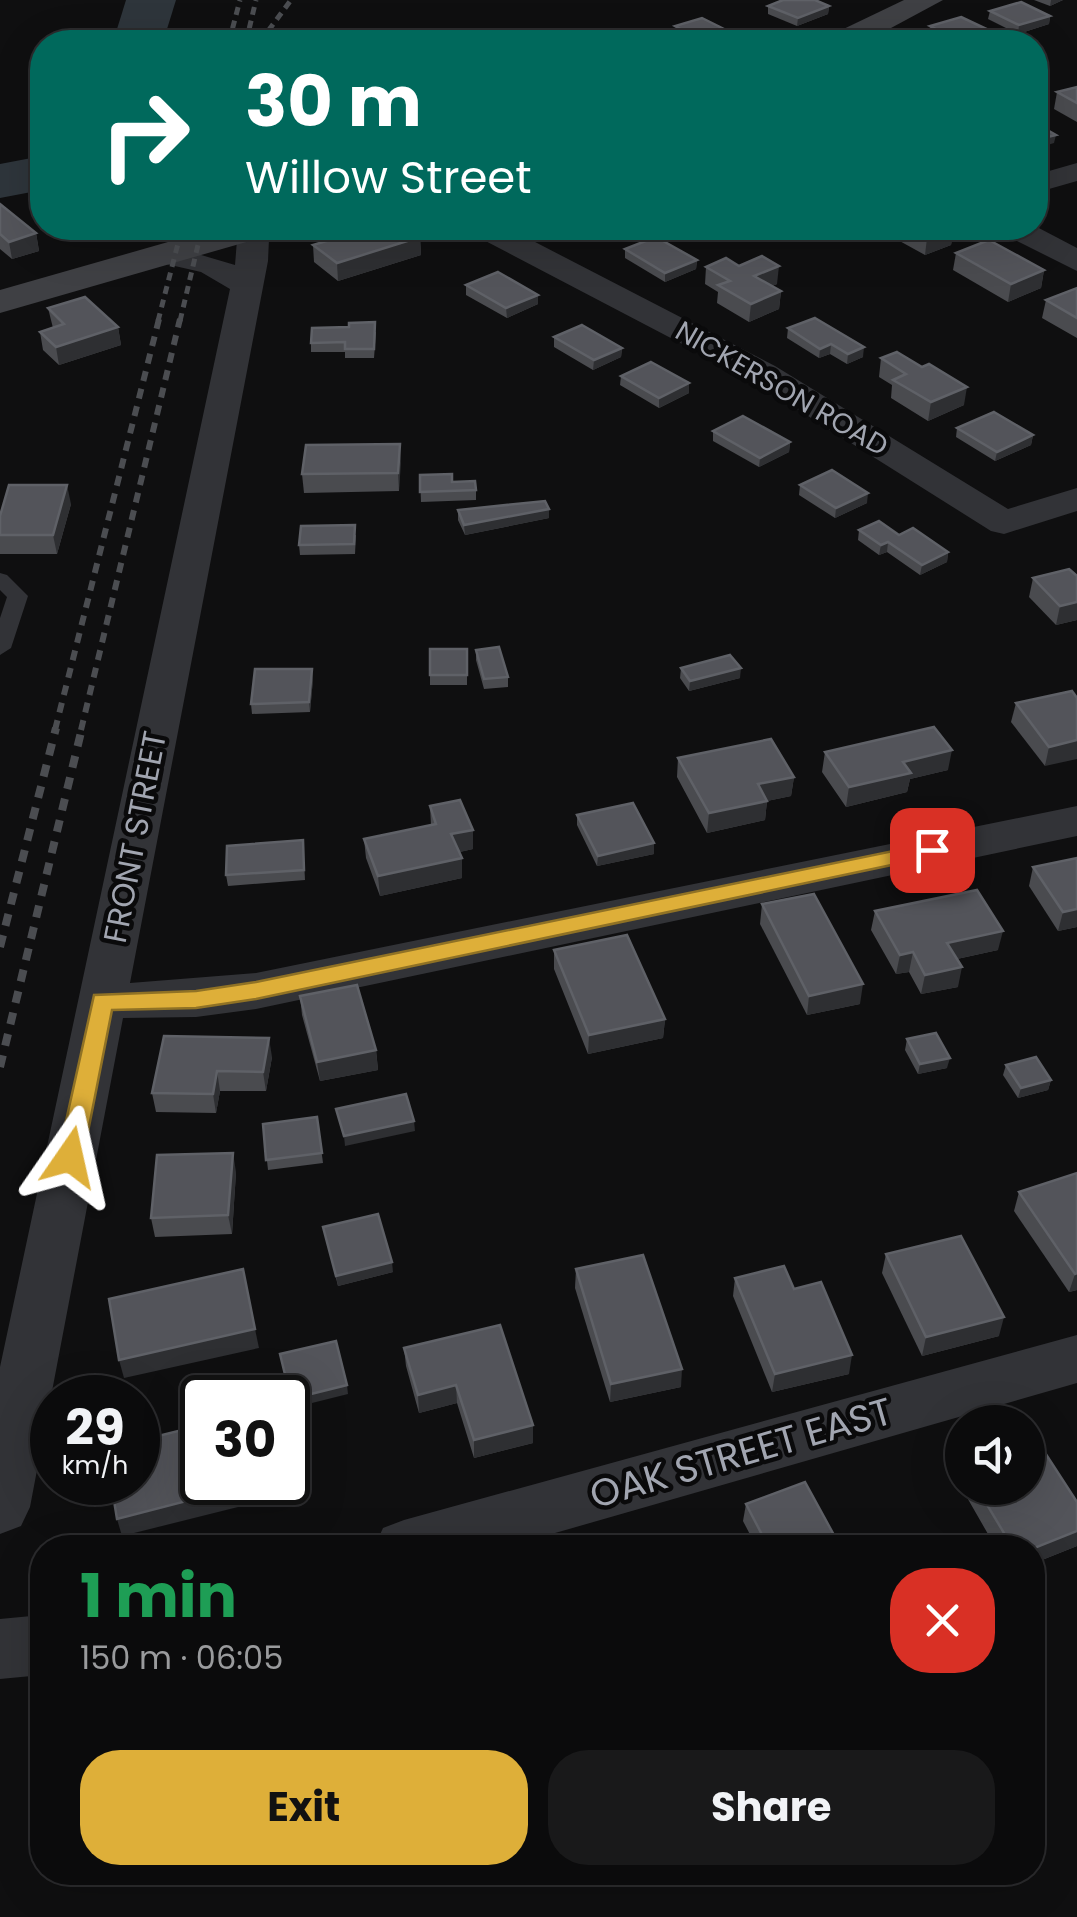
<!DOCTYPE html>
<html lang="en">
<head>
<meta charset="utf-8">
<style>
  body { margin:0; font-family:Poppins,sans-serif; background:#19191a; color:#f1f3f6; height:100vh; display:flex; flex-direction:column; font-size:38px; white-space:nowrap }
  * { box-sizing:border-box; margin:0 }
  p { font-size:32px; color:#9a9b9d }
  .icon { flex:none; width:55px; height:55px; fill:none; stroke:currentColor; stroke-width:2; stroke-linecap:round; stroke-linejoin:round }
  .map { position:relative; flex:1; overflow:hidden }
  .drawer { position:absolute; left:30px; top:1535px; width:1015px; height:350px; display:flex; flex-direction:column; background:#0b0b0c; border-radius:40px; box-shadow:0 10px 40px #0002,0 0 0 2px #2b2b2d }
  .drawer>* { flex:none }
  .top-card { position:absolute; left:30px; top:30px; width:1018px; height:210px; border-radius:40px; box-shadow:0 10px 40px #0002,0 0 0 2px #2b2b2d; background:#00695c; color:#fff; overflow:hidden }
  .controls { position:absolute; left:945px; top:1405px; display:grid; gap:20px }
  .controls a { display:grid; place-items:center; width:100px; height:100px; border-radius:50%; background:#0b0b0c; box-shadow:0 10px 40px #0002,0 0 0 2px #2b2b2d; font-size:50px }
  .speed { position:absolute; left:30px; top:1375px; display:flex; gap:20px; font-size:50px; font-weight:700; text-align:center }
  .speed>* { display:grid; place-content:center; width:130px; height:130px; border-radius:50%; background:#0b0b0c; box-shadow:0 10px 40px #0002,0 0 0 2px #2b2b2d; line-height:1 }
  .speed small { font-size:25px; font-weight:400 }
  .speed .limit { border:5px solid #111; border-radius:15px; background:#fff; color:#111 }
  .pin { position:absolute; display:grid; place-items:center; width:85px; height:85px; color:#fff; margin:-42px; border-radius:20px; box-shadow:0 5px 15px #0006 }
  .me { position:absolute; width:110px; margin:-55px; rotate:11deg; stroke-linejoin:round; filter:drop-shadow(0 0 8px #0008) }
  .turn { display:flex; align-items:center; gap:35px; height:210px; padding:0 50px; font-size:45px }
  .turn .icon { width:130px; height:130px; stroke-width:2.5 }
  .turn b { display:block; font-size:70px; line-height:85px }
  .round { display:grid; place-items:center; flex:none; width:105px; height:105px; border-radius:40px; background:#19191a }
  .summary { display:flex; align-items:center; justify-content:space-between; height:170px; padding:0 50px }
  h1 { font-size:60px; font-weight:700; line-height:75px; color:#1e9e55 }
  .button { display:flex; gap:20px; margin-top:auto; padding:20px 50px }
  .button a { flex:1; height:115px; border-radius:40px; background:#deaf39; color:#111; font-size:40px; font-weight:700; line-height:115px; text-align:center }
  .button a+a { background:#19191a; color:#f1f3f6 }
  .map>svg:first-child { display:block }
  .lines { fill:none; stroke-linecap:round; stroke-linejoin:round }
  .river { fill:#2e353b; fill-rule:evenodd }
  .service { fill:#323337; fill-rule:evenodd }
  .minor { fill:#323337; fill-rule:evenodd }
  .secondary { fill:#3f4044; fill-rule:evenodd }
  .rail-far2 { stroke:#4b4d51; stroke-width:5; stroke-dasharray:8 6; stroke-linecap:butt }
  .rail-far1 { stroke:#4b4d51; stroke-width:6; stroke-dasharray:10 8; stroke-linecap:butt }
  .rail { stroke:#4b4d51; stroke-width:8; stroke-dasharray:12 10; stroke-linecap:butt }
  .wall { fill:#4a4b4f }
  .shaded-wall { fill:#2e2f32 }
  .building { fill:#53545a; stroke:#5f6167; stroke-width:2.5 }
  .route { fill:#deaf39; stroke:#907225; stroke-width:2.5 }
  .labels { text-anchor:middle; stroke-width:9; stroke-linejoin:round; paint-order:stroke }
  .far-street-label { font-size:28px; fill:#a1a5b0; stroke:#0a0a0b }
  .street-label { font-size:32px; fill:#a1a5b0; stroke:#0a0a0b }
  .near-street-label { font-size:38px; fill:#a1a5b0; stroke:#0a0a0b }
</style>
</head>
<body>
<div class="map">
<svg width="1077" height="1917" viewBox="0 0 1077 1917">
  <rect width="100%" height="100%" fill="#0f0f10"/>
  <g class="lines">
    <!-- river -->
    <g class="river">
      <polygon points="126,0 176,0 163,42 113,42"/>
      <polygon points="42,156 42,190 0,198 0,164"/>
    </g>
    <!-- service -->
    <polygon class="service" points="0,573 7,575 28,596 11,648 0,655 0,618 7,597 0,590"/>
    <!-- minor -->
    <g class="minor">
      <polygon points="1077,163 1077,181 1035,193 1035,175"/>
      <polygon points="1035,226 1077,248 1077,271 1005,235 1000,228"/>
      <polygon points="231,228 260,228 269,239 268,261 130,983 256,973 1077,806 1077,836 256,1009 196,1017 123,1018 30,1507 21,1526 0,1534 0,1367 230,289 201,272 153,261 148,254 164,244 235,265 237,240"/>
      <polygon points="469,228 508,228 775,366 1008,509 1077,488 1077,511 1004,534 991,531 751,380 474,235"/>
      <polygon points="1077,1335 1077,1383 503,1548 374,1548 383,1528 404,1520"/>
      <polygon points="42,1615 42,1675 0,1679 0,1619"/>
    </g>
    <!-- secondary -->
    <g class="secondary">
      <polygon points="904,0 943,0 865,42 826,42 831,35"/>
      <polygon points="217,228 272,228 267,236 0,313 0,290"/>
    </g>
    <!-- rail-far2 -->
    <g class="rail-far2">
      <polyline points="229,42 240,0"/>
      <polyline points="246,42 256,0"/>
      <polyline points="260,42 291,0"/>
      <polyline points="158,321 182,228"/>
      <polyline points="180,321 202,228"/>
    </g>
    <!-- rail-far1 -->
    <g class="rail-far1">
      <polyline points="55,730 159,319"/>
      <polyline points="81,730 180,319"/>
    </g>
    <!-- rail -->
    <g class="rail">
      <polyline points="0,947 56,728"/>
      <polyline points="0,1067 82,728"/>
    </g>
  </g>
  <!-- wall -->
  <g class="wall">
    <polygon points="1034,0 1063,0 1050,6"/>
    <polygon points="768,6 829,6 828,14 797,26 768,14"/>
    <polygon points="990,11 1050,16 1049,24 1018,34 988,19"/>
    <polygon points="930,26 995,33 993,42 945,42 929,34"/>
    <polygon points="1077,87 1077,122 1054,109 1057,92"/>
    <polygon points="0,204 36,233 39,251 12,259 0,249"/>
    <polygon points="344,228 407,228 420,237 421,255 338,281 314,262 313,245 345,235"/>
    <polygon points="876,228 954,228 951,245 925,255"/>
    <polygon points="625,249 697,260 696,269 665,282 625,258"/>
    <polygon points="956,253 1044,270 1041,288 1008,302 953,270"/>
    <polygon points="739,266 777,284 772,286 781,291 779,309 749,322 717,303 718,292 705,284 706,267"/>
    <polygon points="466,285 538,304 507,318 466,295"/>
    <polygon points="1077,288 1077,338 1042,318 1046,300"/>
    <polygon points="48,308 118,327 121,345 59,365 43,350 40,332 53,328"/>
    <polygon points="349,327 376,332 374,358 345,358 345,352 311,352 311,343"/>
    <polygon points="788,328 863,357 847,364 830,354 819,358 787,338"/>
    <polygon points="554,337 622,348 621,357 593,370 554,347"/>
    <polygon points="881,358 964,405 928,421 891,398 892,385 879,377"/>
    <polygon points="621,376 689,393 659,408 620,385"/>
    <polygon points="957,428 1033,435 1031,445 995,461 956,437"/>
    <polygon points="713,431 790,442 789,452 759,467 713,441"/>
    <polygon points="400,444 399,491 304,493 302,474"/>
    <polygon points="420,475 452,482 476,490 476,500 421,502"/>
    <polygon points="800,485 867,503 835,518 799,495"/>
    <polygon points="71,504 57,554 0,554 0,516"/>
    <polygon points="549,509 549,518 465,535 458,520 458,510"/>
    <polygon points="859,530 899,535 948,552 947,562 920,575 887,552 879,555 858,540"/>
    <polygon points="356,535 355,554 300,555 299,545"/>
    <polygon points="1077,576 1077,620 1056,625 1029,597 1033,578"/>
    <rect x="430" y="649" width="37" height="36"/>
    <polygon points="476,650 508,677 508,687 484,689 476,660"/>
    <polygon points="681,668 740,678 689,691 680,678"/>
    <polygon points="313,679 310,712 252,714 251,704"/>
    <polygon points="1072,691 1045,766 1011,722 1016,703"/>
    <polygon points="825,752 948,770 910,779 907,792 846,807 822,772"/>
    <polygon points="678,758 794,777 791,796 767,801 765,820 707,833 677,777"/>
    <polygon points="430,806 473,830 473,849 459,852 462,878 380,896 366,858 364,839 431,825"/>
    <polygon points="577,815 654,843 654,854 597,866 577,825"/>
    <polygon points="303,840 305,880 228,886 226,875"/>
    <polygon points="1077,858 1077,927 1058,931 1029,886 1033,867"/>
    <polygon points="762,904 860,1004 807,1015 760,924"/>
    <polygon points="875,911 998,950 957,959 958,987 921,994 909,972 896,974 871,930"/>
    <polygon points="554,950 665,1019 663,1038 588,1054 554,969"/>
    <polygon points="300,996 376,1050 378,1070 320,1081 302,1015"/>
    <polygon points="164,1036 272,1057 266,1091 220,1091 216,1113 156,1112 152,1093"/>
    <polygon points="907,1039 947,1068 918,1074 905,1050"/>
    <polygon points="1006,1065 1051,1080 1048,1090 1018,1098 1003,1075"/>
    <polygon points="317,1117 323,1163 268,1170 263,1124"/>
    <polygon points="236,1172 232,1234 155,1237 151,1218"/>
    <polygon points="1077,1173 1077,1290 1069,1292 1014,1211 1019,1192"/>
    <polygon points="323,1227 393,1272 338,1286"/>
    <polygon points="886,1254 999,1336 922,1356 882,1273"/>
    <polygon points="576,1269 681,1387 610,1402 575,1288"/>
    <polygon points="735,1278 794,1289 849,1374 772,1392 733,1296"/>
    <polygon points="404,1348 533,1443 474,1458 457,1403 419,1413 406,1366"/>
    <polygon points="962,1482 962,1488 1028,1488 1077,1502 1077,1546 1032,1564 1032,1548 996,1548 961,1487"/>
    <polygon points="746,1504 841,1548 757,1548 743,1521"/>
  </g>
  <!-- shaded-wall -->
  <g class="shaded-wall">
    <polygon points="1051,0 1063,0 1050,6"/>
    <polygon points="829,6 828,14 797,26 798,18"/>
    <polygon points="1050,16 1049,24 1018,34 1019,25"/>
    <polygon points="995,33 993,42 964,42"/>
    <polygon points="740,37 740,42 717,42"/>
    <polygon points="1056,135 1054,143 1035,149 1035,140"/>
    <polygon points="954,228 951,245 925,255 927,238"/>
    <polygon points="36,233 39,251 12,259 9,242"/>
    <polygon points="420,237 421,255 338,281 337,263"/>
    <polygon points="697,260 696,269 665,282 665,273"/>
    <polygon points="779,266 777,284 753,294 754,276"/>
    <polygon points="1044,270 1041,288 1008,302 1011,284"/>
    <polygon points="781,291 779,309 749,322 751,304"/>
    <polygon points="538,295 538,304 507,318 506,308"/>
    <polygon points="118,327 121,345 59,365 56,347"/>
    <polygon points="831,344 830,354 819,358 820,349"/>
    <polygon points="864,347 863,357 847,364 848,354"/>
    <polygon points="622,348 621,357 593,370 594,360"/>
    <polygon points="689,383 689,393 659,408 659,398"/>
    <polygon points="967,387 964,405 928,421 931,402"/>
    <polygon points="1033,435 1031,445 995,461 997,452"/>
    <polygon points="790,442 789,452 759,467 760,458"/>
    <polygon points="400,444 401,463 399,491 398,473"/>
    <polygon points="67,485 71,504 57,554 53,535"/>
    <polygon points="868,493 867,503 835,518 836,508"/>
    <polygon points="549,509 549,518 465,535 464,525"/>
    <polygon points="888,542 887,552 879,555 881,545"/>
    <polygon points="948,552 947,562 920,575 922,565"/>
    <polygon points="1077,602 1077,620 1056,625 1060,606"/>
    <polygon points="741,668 740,678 689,691 690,681"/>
    <polygon points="312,669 313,679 310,712 309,702"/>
    <polygon points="1077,740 1077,759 1045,766 1049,747"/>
    <polygon points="952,750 948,770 910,779 907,792 846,807 849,787 903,762"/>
    <polygon points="794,777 791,796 767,801 765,820 707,833 709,813 758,784"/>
    <polygon points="473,830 473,849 452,854 451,834"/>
    <polygon points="654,843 654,854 597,866 598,856"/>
    <polygon points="462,858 462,878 380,896 378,876"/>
    <polygon points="1077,909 1077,927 1058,931 1063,912"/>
    <polygon points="1003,931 998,950 943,962 947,943"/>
    <polygon points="913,952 909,972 896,974 900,955"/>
    <polygon points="962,967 958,987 921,994 925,975"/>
    <polygon points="863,984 860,1004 807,1015 809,996"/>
    <polygon points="665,1019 663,1038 588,1054 589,1035"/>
    <polygon points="269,1038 272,1057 266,1091 263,1072"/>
    <polygon points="376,1050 378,1070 320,1081 317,1062"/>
    <polygon points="950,1058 947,1068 918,1074 920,1064"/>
    <polygon points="217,1071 220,1091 216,1113 213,1094"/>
    <polygon points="1051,1080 1048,1090 1018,1098 1021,1088"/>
    <polygon points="414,1121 415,1131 345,1146 344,1136"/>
    <polygon points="233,1153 236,1172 232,1234 228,1215"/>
    <polygon points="392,1262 393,1272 338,1286 336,1276"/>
    <polygon points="1077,1273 1077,1290 1069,1292 1075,1274"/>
    <polygon points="1004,1317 999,1336 922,1356 926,1337"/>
    <polygon points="255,1329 259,1348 124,1378 119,1360"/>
    <polygon points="852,1355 849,1374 772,1392 775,1374"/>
    <polygon points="682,1369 681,1387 610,1402 611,1384"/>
    <polygon points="347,1385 348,1394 292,1408 291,1399"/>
    <polygon points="456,1385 457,1403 419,1413 418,1395"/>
    <polygon points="533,1425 533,1443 474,1458 474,1440"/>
    <polygon points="260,1482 267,1482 270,1499 122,1536 117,1519"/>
    <polygon points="1077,1531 1077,1546 1032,1564 1032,1549"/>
  </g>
  <!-- building -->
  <g class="building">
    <polygon points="783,0 815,0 829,6 798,18 768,6"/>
    <polygon points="1021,2 1050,16 1019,25 990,11"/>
    <polygon points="961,17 995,33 963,42 930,26"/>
    <polygon points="702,18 740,37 717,42 669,42 659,37 682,30 675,26"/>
    <polygon points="916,32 936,42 885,41"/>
    <polygon points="1077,87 1077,103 1057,92"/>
    <polygon points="1035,123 1056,135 1035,140"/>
    <polygon points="0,204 36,233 9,242 0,234"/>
    <polygon points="355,228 407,228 420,237 337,263 313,245 360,231"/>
    <polygon points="909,228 954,228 927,238"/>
    <polygon points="656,237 697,260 665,273 625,249"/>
    <polygon points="989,240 1044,270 1011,284 956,253"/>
    <polygon points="762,256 779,266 754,276 781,291 751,304 718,285 730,281 706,267 726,258 739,266"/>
    <polygon points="498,272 538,295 506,308 466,285"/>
    <polygon points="1077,288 1077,318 1046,300"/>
    <polygon points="85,297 118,327 56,347 40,332 64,324 48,308"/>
    <polygon points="815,318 864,347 848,354 831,344 820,349 788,328"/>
    <polygon points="375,322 374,349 345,349 345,342 311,343 312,328 349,327 349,323"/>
    <polygon points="582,325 622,348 594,360 554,337"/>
    <polygon points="897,352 922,367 929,364 967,387 931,402 893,380 906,374 881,358"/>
    <polygon points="651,362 689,383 659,398 621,376"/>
    <polygon points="994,412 1033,435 997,452 957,428"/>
    <polygon points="743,416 790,442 760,458 713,431"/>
    <polygon points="400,444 398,473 302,474 306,445"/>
    <polygon points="832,470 868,493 836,508 800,485"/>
    <polygon points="452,474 452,482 475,481 476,490 420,492 420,475"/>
    <polygon points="9,485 67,485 53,535 0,535 0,516"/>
    <polygon points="545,501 549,509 464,525 458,510"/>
    <polygon points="879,521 899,535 913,528 948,552 922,565 888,542 881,545 859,530"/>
    <polygon points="355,525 354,544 299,545 301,526"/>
    <polygon points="1069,569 1077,576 1077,602 1060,606 1033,578"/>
    <polygon points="499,647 508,677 484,679 476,650"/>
    <rect x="430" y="649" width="37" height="26"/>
    <polygon points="730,655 741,668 690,681 681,668"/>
    <polygon points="255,669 312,669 309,702 251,704"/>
    <polygon points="1072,691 1077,698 1077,740 1049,747 1016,703"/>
    <polygon points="934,727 952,750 903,762 911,773 849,787 825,752"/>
    <polygon points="771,739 794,777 758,784 767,801 709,813 678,758"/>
    <polygon points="460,800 473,830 451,834 462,858 378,876 364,839 436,824 430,806"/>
    <polygon points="633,803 654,843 598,856 577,815"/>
    <polygon points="303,840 304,870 226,875 227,846"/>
    <polygon points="1077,858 1077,909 1063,912 1033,867"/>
    <polygon points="977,890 1003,931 947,943 962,967 925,975 913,952 900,955 875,911"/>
    <polygon points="814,894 863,984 809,996 762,904"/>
    <polygon points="627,935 665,1019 589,1035 554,950"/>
    <polygon points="357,985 376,1050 317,1062 300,996"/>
    <polygon points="936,1033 950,1058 920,1064 907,1039"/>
    <polygon points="164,1036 269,1038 263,1072 217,1071 213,1094 152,1093"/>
    <polygon points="1036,1057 1051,1080 1021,1088 1006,1065"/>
    <polygon points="406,1094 414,1121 344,1136 336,1109"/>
    <polygon points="317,1117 322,1153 266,1160 263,1124"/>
    <polygon points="233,1153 228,1215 151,1218 157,1155"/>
    <polygon points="1077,1173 1077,1273 1075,1274 1019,1192"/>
    <polygon points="378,1214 392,1262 336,1276 323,1227"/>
    <polygon points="961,1236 1004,1317 926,1337 886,1254"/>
    <polygon points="643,1255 682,1369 611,1384 576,1269"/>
    <polygon points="784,1266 794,1289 821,1282 852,1355 775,1374 735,1278"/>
    <polygon points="243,1269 255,1329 119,1360 109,1299"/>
    <polygon points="500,1325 533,1425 474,1440 456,1385 418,1395 404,1348"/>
    <polygon points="336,1341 347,1385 291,1399 280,1354"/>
    <polygon points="202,1425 202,1482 260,1482 117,1519 111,1482 138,1482 138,1441"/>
    <polygon points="1038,1442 1077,1502 1077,1531 1032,1549 1032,1548 1013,1548 977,1488 1028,1488 1028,1446"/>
    <polygon points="805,1482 841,1548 769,1548 746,1504"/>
  </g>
  <!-- route -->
  <polygon class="route" points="932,843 943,850 939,855 256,999 196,1008 112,1010 83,1157 70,1167 58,1157 94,995 196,991 256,982"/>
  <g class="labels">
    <!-- far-street labels -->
    <g class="far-street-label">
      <text transform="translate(782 388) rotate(30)" y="10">NICKERSON ROAD</text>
    </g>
    <!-- street labels -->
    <g class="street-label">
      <text transform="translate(135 837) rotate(-79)" y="11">FRONT STREET</text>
    </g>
    <!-- near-street labels -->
    <g class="near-street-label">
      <text transform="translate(741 1453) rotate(-16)" y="13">OAK STREET EAST</text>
    </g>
  </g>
</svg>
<div class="controls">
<a><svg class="icon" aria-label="sound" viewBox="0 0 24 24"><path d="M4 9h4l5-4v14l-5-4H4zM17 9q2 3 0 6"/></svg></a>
</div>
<div class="speed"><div>29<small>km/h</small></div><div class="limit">30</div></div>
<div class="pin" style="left:932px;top:850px;background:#d93025"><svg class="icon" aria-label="arrive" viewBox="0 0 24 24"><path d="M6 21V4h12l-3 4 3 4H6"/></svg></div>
<svg class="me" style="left:70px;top:1157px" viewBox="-20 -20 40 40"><path d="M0-17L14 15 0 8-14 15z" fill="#deaf39" stroke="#fff" stroke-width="4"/></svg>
<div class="top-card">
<div class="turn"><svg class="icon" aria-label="right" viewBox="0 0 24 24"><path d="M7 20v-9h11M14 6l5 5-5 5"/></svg><div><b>30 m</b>Willow Street</div></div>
</div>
<section class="drawer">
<div class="summary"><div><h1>1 min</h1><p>150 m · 06:05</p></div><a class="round" style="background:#d93025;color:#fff"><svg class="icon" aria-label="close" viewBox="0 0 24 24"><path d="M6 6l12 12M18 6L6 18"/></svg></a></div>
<div class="button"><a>Exit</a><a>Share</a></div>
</section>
</div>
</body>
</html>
